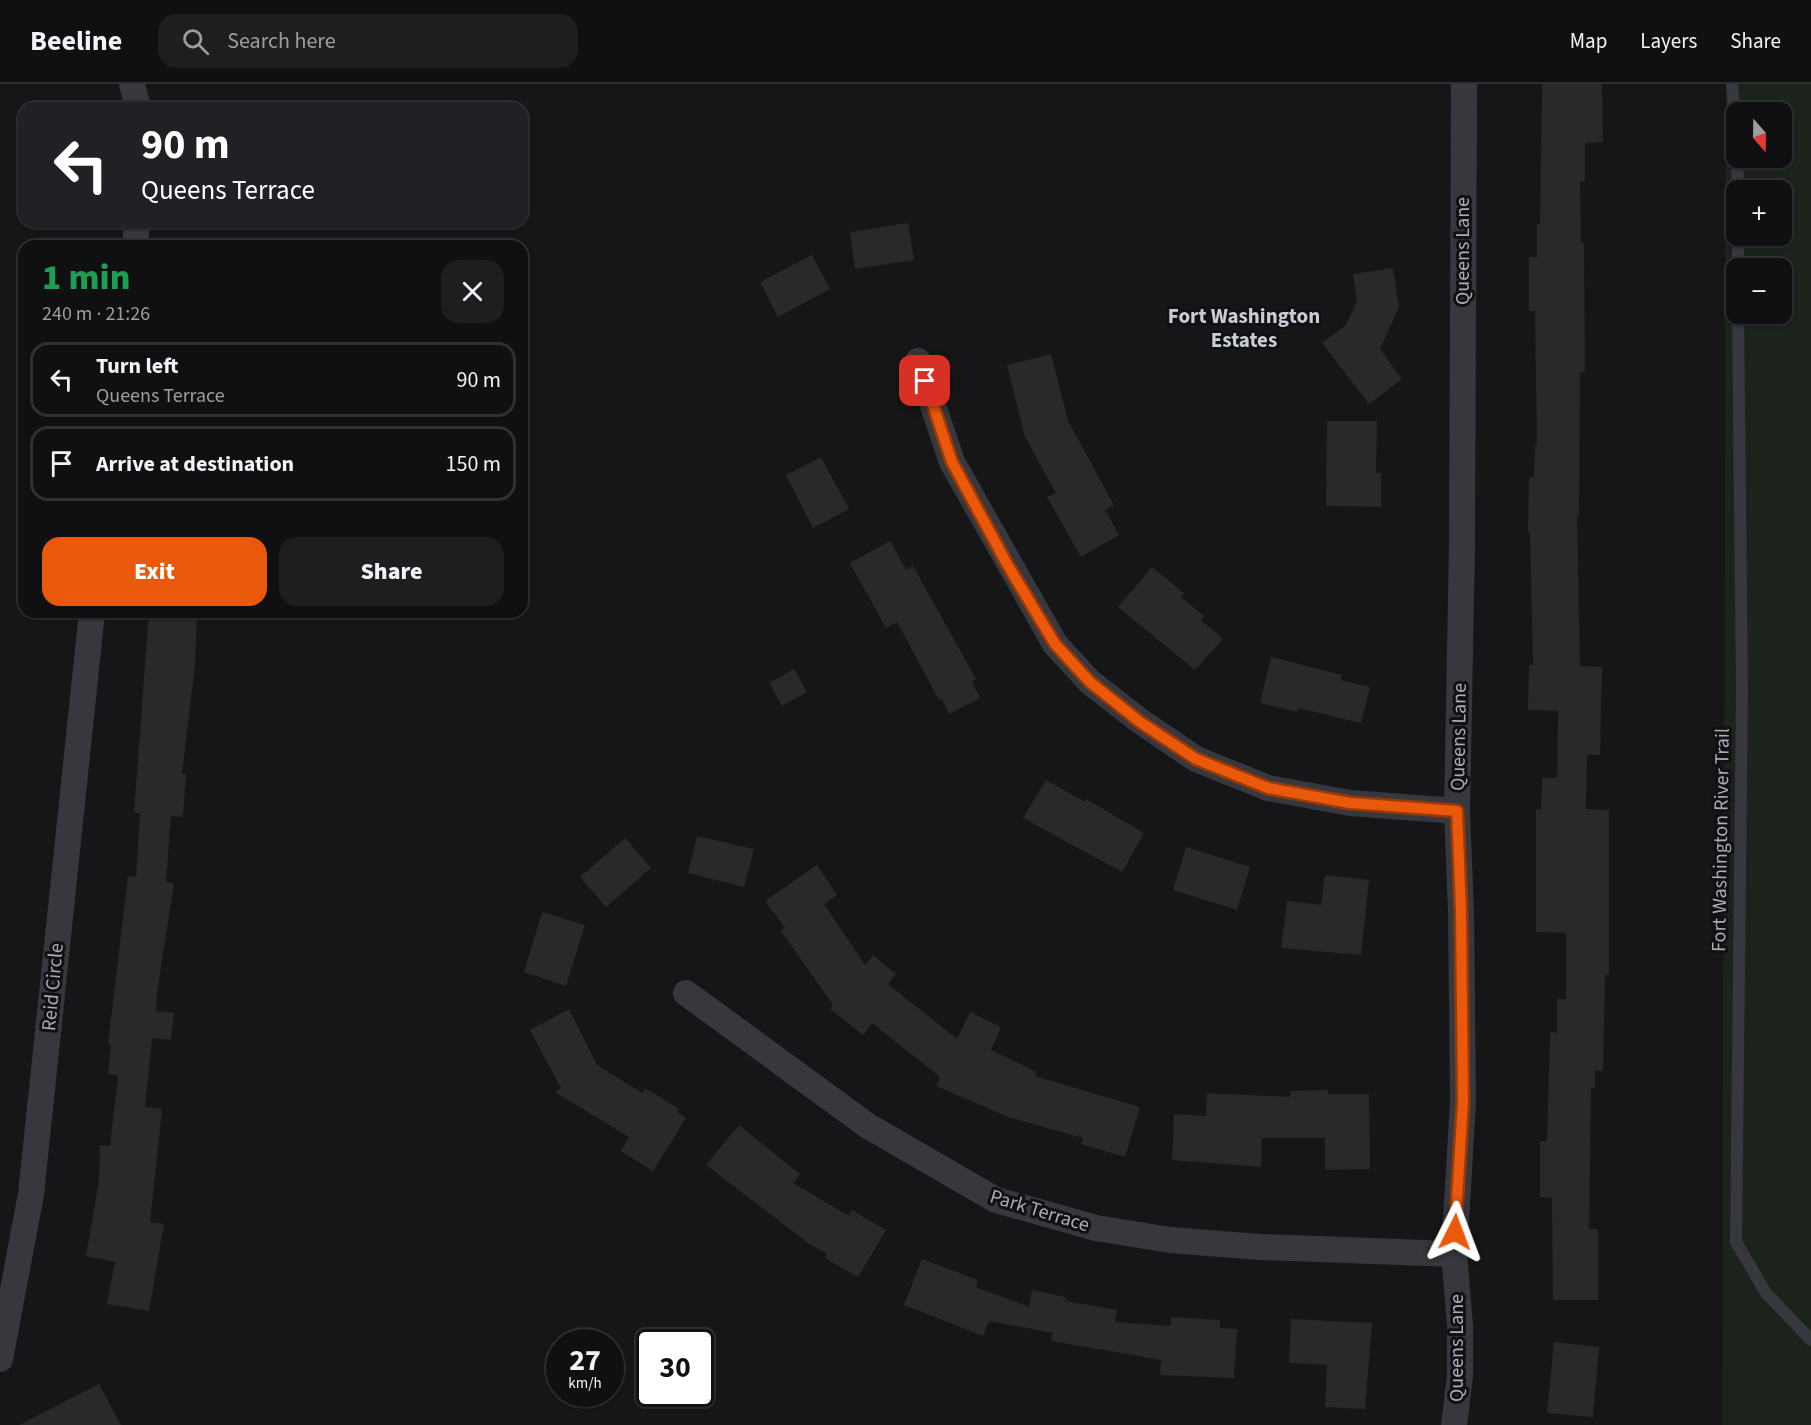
<!DOCTYPE html>
<html lang="en">
<head>
<meta charset="utf-8">
<style>
  body { margin:0; font-family:"Source Sans 3",sans-serif; background:#1e1e20; color:#f1f3f6; height:100vh; display:flex; flex-direction:column; font-size:22px; white-space:nowrap }
  * { box-sizing:border-box; margin:0 }
  p { font-size:20px; color:#9c9d9f }
  .icon { flex:none; width:33px; height:33px; fill:none; stroke:currentColor; stroke-width:2; stroke-linecap:round; stroke-linejoin:round }
  .map { position:relative; flex:1; overflow:hidden }
  .drawer { position:absolute; left:18px; top:156px; width:510px; height:378px; display:flex; flex-direction:column; background:#101012; border-radius:18px; box-shadow:0 2px 4px #0004,0 0 0 2px #303032 }
  .drawer>* { flex:none }
  .top-card { position:absolute; left:18px; top:18px; width:510px; height:126px; border-radius:18px; box-shadow:0 2px 4px #0004,0 0 0 2px #303032; background:#202124; color:#fff; overflow:hidden }
  .needle { width:39px; rotate:160deg }
  .tools { position:absolute; left:1726px; top:18px; display:grid; gap:12px }
  .tools a { display:grid; place-items:center; width:66px; height:66px; border-radius:12px; background:#101012; box-shadow:0 2px 4px #0004,0 0 0 2px #303032; font-size:30px }
  .speed { position:absolute; left:546px; top:1245px; display:flex; gap:12px; font-size:30px; font-weight:700; text-align:center }
  .speed>* { display:grid; place-content:center; width:78px; height:78px; border-radius:50%; background:#101012; box-shadow:0 2px 4px #0004,0 0 0 2px #303032; line-height:1 }
  .speed small { font-size:15px; font-weight:400 }
  .speed .limit { border:3px solid #111; border-radius:9px; background:#fff; color:#111 }
  .pin { position:absolute; display:grid; place-items:center; width:51px; height:51px; color:#fff; margin:-26px; border-radius:12px; box-shadow:0 3px 9px #0006 }
  .me { position:absolute; width:66px; margin:-33px; rotate:3deg; stroke-linejoin:round; filter:drop-shadow(0 0 4px #0008) }
  .turn { display:flex; align-items:center; gap:21px; height:126px; padding:0 24px; font-size:27px }
  .turn .icon { width:78px; height:78px; stroke-width:2.5 }
  .turn b { display:block; font-size:42px; line-height:51px }
  .round { display:grid; place-items:center; flex:none; width:63px; height:63px; border-radius:18px; background:#1e1e20 }
  .summary { display:flex; align-items:center; justify-content:space-between; height:102px; padding:0 24px }
  h1 { font-size:36px; font-weight:800; line-height:45px; color:#1e9e55 }
  .action { display:flex; gap:12px; margin-top:auto; padding:12px 24px }
  .action a { flex:1; height:69px; border-radius:18px; background:#ea580c; color:#fff; font-size:24px; font-weight:800; line-height:69px; text-align:center }
  .action a+a { background:#1e1e20; color:#f1f3f6 }
  ul { padding:0; list-style:none }
  li { display:flex; align-items:center; gap:18px; height:75px; margin:0 12px 9px; padding:0 12px; border:3px solid #303032; border-radius:18px }
  li div { flex:1 }
  li b { display:block; font-size:22px }
  li em { font-style:normal }
  header { display:flex; align-items:center; gap:36px; box-sizing:border-box; height:84px; padding:0 30px; background:#101012; border-bottom:2px solid #303032 }
  header strong { font-size:28px }
  nav { display:flex; gap:33px; margin-inline-start:auto; font-size:21px }
  .search { width:420px; height:54px; background:#1e1e20; display:flex; align-items:center; gap:15px; box-sizing:border-box; padding:0 21px; border-radius:18px; color:#9c9d9f; font-size:22px }
  .map>svg:first-child { display:block }
  .green { fill:#1c231d; fill-rule:evenodd }
  .building { fill:#29292c }
  .lines { fill:none; stroke-linecap:round; stroke-linejoin:round }
  .lane { stroke:#37383d; stroke-width:12 }
  .street { stroke:#37383d; stroke-width:26 }
  .route-casing { stroke:#983908; stroke-width:15 }
  .route { stroke:#ea580c; stroke-width:10 }
  .labels { text-anchor:middle; stroke-width:6; stroke-linejoin:round; paint-order:stroke }
  .street-label { font-size:20px; fill:#a8adb8; stroke:#111113 }
  .neighbourhood-label { font-size:21px; font-weight:bold; fill:#c9ccd4; stroke:#111113 }
</style>
</head>
<body>
<header>
<strong>Beeline</strong>
<div class="search"><svg class="icon" aria-label="search" viewBox="0 0 24 24"><circle cx="10" cy="10" r="6"/><path d="M15 15l6 6"/></svg>Search here</div>
<nav><a>Map</a><a>Layers</a><a>Share</a></nav>
</header>
<div class="map">
<svg width="1811" height="1341" viewBox="0 0 1811 1341">
  <rect width="100%" height="100%" fill="#161618"/>
  <!-- green -->
  <path class="green" d="M1726,0h85v1341h-89zM1737,28h45v46h-45zM1737,106h45v46h-45zM1737,184h45v46h-45z"/>
  <!-- building -->
  <g class="building">
    <polygon points="1542,0 1602,0 1603,58 1585,59 1585,97 1580,98 1581,159 1584,159 1585,288 1580,288 1579,432 1577,432 1580,582 1602,583 1600,671 1587,671 1586,725 1609,726 1609,891 1605,891 1603,987 1595,986 1595,1004 1591,1004 1589,1145 1598,1145 1598,1216 1553,1216 1552,1114 1540,1113 1540,1057 1547,1057 1550,948 1557,949 1557,915 1566,915 1566,849 1536,848 1536,725 1541,726 1542,694 1557,694 1558,627 1528,626 1529,581 1533,581 1530,448 1528,448 1529,393 1534,393 1535,361 1537,361 1535,227 1529,227 1529,173 1537,173 1537,140 1540,140"/>
    <polygon points="908,139 914,176 855,185 850,148"/>
    <polygon points="812,171 830,205 778,233 760,198"/>
    <polygon points="1393,184 1399,223 1380,265 1402,295 1369,320 1322,259 1346,241 1357,217 1353,190"/>
    <polygon points="1051,270 1068,337 1114,421 1105,426 1119,451 1081,473 1047,413 1056,409 1025,353 1007,281"/>
    <polygon points="1327,337 1377,337 1376,389 1381,389 1381,423 1326,422"/>
    <polygon points="821,373 849,425 813,444 786,391"/>
    <polygon points="890,457 906,486 913,482 976,595 972,598 980,614 949,630 942,615 939,616 897,538 886,544 850,479"/>
    <polygon points="1152,483 1184,509 1181,513 1204,532 1201,536 1223,555 1195,586 1118,523"/>
    <polygon points="149,528 197,528 195,581 182,690 186,690 183,733 171,732 166,798 174,799 157,909 156,927 174,929 171,956 152,954 145,1023 162,1025 150,1138 164,1140 149,1227 107,1220 115,1178 86,1172 99,1097 100,1061 110,1062 118,991 108,990 111,960 108,960 128,792 136,793 140,729 134,729"/>
    <polygon points="1271,573 1342,591 1341,596 1370,603 1361,639 1298,624 1297,628 1260,619"/>
    <polygon points="794,585 807,608 782,622 769,599"/>
    <polygon points="1046,696 1085,718 1086,715 1144,749 1122,788 1023,734"/>
    <polygon points="697,752 754,765 744,803 688,789"/>
    <polygon points="625,754 651,784 606,823 580,793"/>
    <polygon points="1186,763 1250,783 1237,826 1173,806"/>
    <polygon points="817,781 837,811 824,820 865,881 873,871 896,890 888,900 957,955 970,928 1001,943 991,966 1037,988 1035,992 1140,1023 1125,1073 1081,1060 1083,1054 1008,1033 936,1002 940,993 872,939 863,951 830,925 833,921 781,847 785,844 765,817"/>
    <polygon points="1325,791 1369,796 1361,871 1281,864 1287,817 1321,821"/>
    <polygon points="542,828 585,841 566,902 524,888"/>
    <polygon points="569,925 597,981 642,1009 645,1004 679,1025 677,1028 686,1034 653,1087 621,1067 629,1053 555,1008 561,1004 530,946"/>
    <polygon points="1328,1006 1328,1010 1369,1010 1370,1085 1325,1086 1325,1054 1262,1054 1261,1083 1172,1076 1174,1030 1206,1032 1207,1009 1290,1013 1290,1007"/>
    <polygon points="739,1041 800,1090 793,1099 849,1132 852,1126 886,1146 858,1193 825,1174 827,1170 808,1159 706,1081"/>
    <polygon points="922,1175 978,1196 976,1203 1029,1223 1032,1206 1066,1213 1065,1217 1117,1226 1115,1238 1171,1242 1171,1233 1220,1236 1220,1244 1237,1245 1234,1294 1160,1291 1161,1276 1051,1257 1053,1249 989,1237 983,1252 904,1221"/>
    <polygon points="1291,1235 1372,1239 1365,1325 1325,1323 1327,1281 1289,1279"/>
    <polygon points="1554,1258 1599,1263 1593,1333 1547,1329"/>
    <polygon points="99,1300 121,1341 19,1341"/>
  </g>
  <g class="lines">
    <!-- lane -->
    <g class="lane">
      <polyline points="1732,0 1737,60"/>
      <polyline points="1737,74 1738,106"/>
      <polyline points="1738,152 1738,184"/>
      <polyline points="1738,230 1742,606 1736,1158 1766,1209 1811,1256"/>
    </g>
    <!-- street -->
    <g class="street">
      <polyline points="132,0 138,24"/>
      <polyline points="135,162 137,138"/>
      <polyline points="918,277 952,378 1055,560 1090,598 1140,637 1196,675 1268,704 1350,719 1457,727"/>
      <polyline points="686,909 868,1042 996,1116 1096,1144 1170,1156 1260,1163 1454,1170"/>
      <polyline points="0,1275 31,1110 92,528"/>
      <polyline points="1454,1341 1460,1292 1460,1241 1454,1170 1463,1018 1461,827 1457,727 1462,461 1464,0"/>
    </g>
  </g>
  <g class="lines">
    <defs>
      <polyline id="route" points="925,297 952,378 1007,480 1055,560 1090,598 1140,638 1196,675 1268,704 1350,719 1457,727 1461,827 1463,1018 1455,1148"/>
    </defs>
    <!-- route casing -->
    <use href="#route" class="route-casing"/>
    <!-- route -->
    <use href="#route" class="route"/>
  </g>
  <g class="labels">
    <!-- street labels -->
    <g class="street-label">
      <text transform="translate(1462 167) rotate(-90)" y="7">Queens Lane</text>
      <text transform="translate(1458 653) rotate(-89)" y="7">Queens Lane</text>
      <text transform="translate(1720 756) rotate(-89)" y="7">Fort Washington River Trail</text>
      <text transform="translate(52 903) rotate(-85)" y="7">Reid Circle</text>
      <text transform="translate(1040 1126) rotate(17)" y="7">Park Terrace</text>
      <text transform="translate(1456 1264) rotate(-90)" y="7">Queens Lane</text>
    </g>
    <!-- neighbourhood labels -->
    <g class="neighbourhood-label">
      <text x="1244" y="239">Fort Washington<tspan x="1244" dy="24">Estates</tspan></text>
    </g>
  </g>
</svg>
<div class="tools">
<a><svg class="needle" viewBox="-14 -14 28 28"><path d="M0-13l5 13h-10z" fill="#e53935"/><path d="M0 13l5-13h-10z" fill="#9c9d9f"/></svg></a>
<a>+</a>
<a>−</a>
</div>
<div class="speed"><div>27<small>km/h</small></div><div class="limit">30</div></div>
<div class="pin" style="left:925px;top:297px;background:#d93025"><svg class="icon" aria-label="arrive" viewBox="0 0 24 24"><path d="M6 21V4h12l-3 4 3 4H6"/></svg></div>
<svg class="me" style="left:1455px;top:1148px" viewBox="-20 -20 40 40"><path d="M0-17L14 15 0 8-14 15z" fill="#ea580c" stroke="#fff" stroke-width="4"/></svg>
<div class="top-card">
<div class="turn"><svg class="icon" aria-label="left" viewBox="0 0 24 24"><path d="M17 20v-9H6M10 6l-5 5 5 5"/></svg><div><b>90 m</b>Queens Terrace</div></div>
</div>
<section class="drawer">
<div class="summary"><div><h1>1 min</h1><p>240 m · 21:26</p></div><a class="round"><svg class="icon" aria-label="close" viewBox="0 0 24 24"><path d="M6 6l12 12M18 6L6 18"/></svg></a></div>
<ul>
<li><svg class="icon" aria-label="left" viewBox="0 0 24 24"><path d="M17 20v-9H6M10 6l-5 5 5 5"/></svg><div><b>Turn left</b><p>Queens Terrace</p></div><em>90 m</em></li>
<li><svg class="icon" aria-label="arrive" viewBox="0 0 24 24"><path d="M6 21V4h12l-3 4 3 4H6"/></svg><div><b>Arrive at destination</b></div><em>150 m</em></li>
</ul>
<div class="action"><a>Exit</a><a>Share</a></div>
</section>
</div>
</body>
</html>
